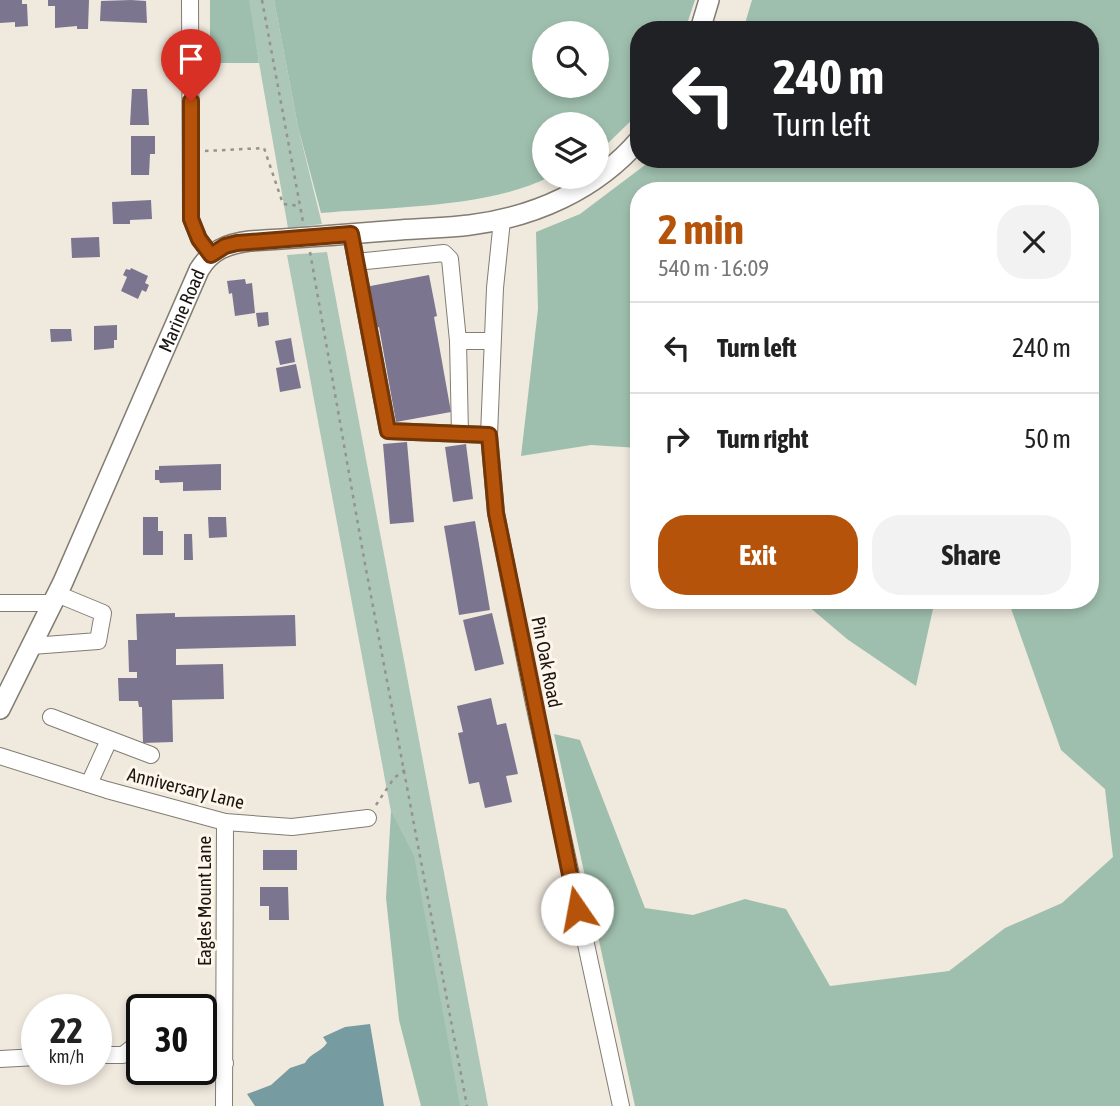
<!DOCTYPE html>
<html lang="en">
<head>
<meta charset="utf-8">
<style>
  body { margin:0; font-family:"Asap Condensed",sans-serif; background:#f2f2f2; color:#222; height:100vh; display:flex; flex-direction:column; font-size:26px; white-space:nowrap }
  * { box-sizing:border-box; margin:0 }
  p { font-size:23px; color:#767676 }
  .icon { flex:none; width:38px; height:38px; fill:none; stroke:currentColor; stroke-width:2; stroke-linecap:round; stroke-linejoin:round }
  .map { position:relative; flex:1; overflow:hidden }
  .side { position:absolute; left:630px; top:182px; width:469px; height:427px; display:flex; flex-direction:column; background:#fff; border-radius:28px; box-shadow:0 4px 10px #0003 }
  .side>* { flex:none }
  .top-card { position:absolute; left:630px; top:21px; width:469px; height:147px; border-radius:28px; box-shadow:0 4px 10px #0003; background:#202124; color:#fff; overflow:hidden }
  .tools { position:absolute; left:532px; top:21px; display:grid; gap:14px }
  .tools a { display:grid; place-items:center; width:77px; height:77px; border-radius:50%; background:#fff; box-shadow:0 4px 10px #0003; font-size:35px }
  .speed { position:absolute; left:21px; top:994px; display:flex; gap:14px; font-size:35px; font-weight:700; text-align:center }
  .speed>* { display:grid; place-content:center; width:91px; height:91px; border-radius:50%; background:#fff; box-shadow:0 4px 10px #0003; line-height:1 }
  .speed small { font-size:18px; font-weight:400 }
  .speed .limit { border:4px solid #111; border-radius:10px; background:#fff; color:#111 }
  .pin { position:absolute; display:grid; place-items:center; width:60px; height:60px; color:#fff; margin:-72px -30px; border-radius:50% 50% 50% 0; rotate:-45deg; box-shadow:0 0 7px #0007 }
  .pin .icon { rotate:45deg }
  .me { position:absolute; width:77px; margin:-38px; rotate:348deg; stroke-linejoin:round; filter:drop-shadow(0 0 5px #0008) }
  .turn { display:flex; align-items:center; gap:24px; height:147px; padding:0 28px; font-size:32px }
  .turn .icon { width:91px; height:91px; stroke-width:2.5 }
  .turn b { display:block; font-size:49px; line-height:60px }
  .round { display:grid; place-items:center; flex:none; width:74px; height:74px; border-radius:28px; background:#f2f2f2 }
  .overview { display:flex; align-items:center; justify-content:space-between; height:119px; padding:0 28px }
  h1 { font-size:42px; font-weight:700; line-height:52px; color:#b45309 }
  .button { display:flex; gap:14px; margin-top:auto; padding:14px 28px }
  .button a { flex:1; height:80px; border-radius:28px; background:#b45309; color:#fff; font-size:28px; font-weight:700; line-height:80px; text-align:center }
  .button a+a { background:#f2f2f2; color:#222 }
  ul { padding:0; list-style:none }
  li { display:flex; align-items:center; gap:21px; height:91px; padding:0 28px; border-top:2px solid #e0e0e0 }
  li div { flex:1 }
  li b { display:block; font-size:26px }
  li em { font-style:normal }
  .map>svg:first-child { display:block }
  .green { fill:#acc6b8 }
  .forest { fill:#9fbfae; fill-rule:evenodd }
  .water { fill:#769ba0 }
  .building { fill:#7b7590 }
  .lines { fill:none; stroke-linecap:round; stroke-linejoin:round }
  .minor-casing { stroke:#827c72; stroke-width:18 }
  .major-casing { stroke:#827c72; stroke-width:22 }
  .path { stroke:#97928a; stroke-width:2.5; stroke-dasharray:3.5 5; stroke-linecap:butt }
  .minor { stroke:#fff; stroke-width:16 }
  .major { stroke:#fff; stroke-width:19 }
  .route-casing { stroke:#753606; stroke-width:18 }
  .route { stroke:#b45309; stroke-width:12 }
  .labels { text-anchor:middle; stroke-width:6; stroke-linejoin:round; paint-order:stroke }
  .street-label { font-size:19px; fill:#191612; stroke:#fef6eb }
</style>
</head>
<body>
<div class="map">
<svg width="1120" height="1106" viewBox="0 0 1120 1106">
  <rect width="100%" height="100%" fill="#f0e9de"/>
  <!-- green -->
  <g class="green">
    <polygon points="248,0 274,0 298,127 322,224 288,228"/>
    <polygon points="327,252 488,1106 446,1106 287,255"/>
  </g>
  <!-- forest -->
  <g class="forest">
    <polygon points="210,0 249,0 259,63 210,63"/>
    <path d="M274,0h421l-10,30h-46v83l-37,36 -5,3v-28h-53v53h5c-60,31 -160,30 -228,36l-23,-86zM544,33h53v53h-53z"/>
    <polygon points="752,0 1120,0 1120,1106 635,1106 554,734 580,740 645,908 693,915 745,899 786,909 830,986 949,971 1005,928 1062,903 1113,857 1105,789 1061,750 1008,600 1090,600 1090,191 639,191 639,448 591,445 521,456 538,309 536,232 580,214 653,159 1090,159 1090,30 743,30"/>
    <polygon points="801,600 935,600 916,686 847,639"/>
    <polygon points="391,811 414,856 460,1106 421,1106 399,1020 386,898"/>
  </g>
  <!-- water -->
  <path class="water" d="M370,1024l14,82h-129l-8,-12 24,-9 19,-17 15,-5c5,-10 16,-11 22,-20l-4,-6 22,-10z"/>
  <!-- building -->
  <g class="building">
    <polygon points="0,0 22,0 22,4 27,4 28,26 15,27 15,22 0,23"/>
    <polygon points="48,0 89,0 88,29 77,29 77,26 55,28 55,6 48,6"/>
    <polygon points="131,0 146,1 147,23 100,21 101,1"/>
    <polygon points="132,89 147,89 149,125 130,125"/>
    <polygon points="131,136 155,136 155,154 150,154 149,175 131,175"/>
    <polygon points="151,200 152,219 130,220 130,224 113,224 112,202"/>
    <polygon points="99,237 100,257 72,258 71,238"/>
    <polygon points="131,268 148,276 145,283 149,285 146,292 142,290 138,299 121,291 127,277 123,275 126,269 130,270"/>
    <polygon points="429,275 437,316 434,317 451,412 396,422 379,327 373,328 365,287"/>
    <polygon points="245,279 246,284 252,283 255,313 235,316 232,293 229,294 227,281"/>
    <polygon points="268,312 269,325 258,327 256,313"/>
    <polygon points="117,325 117,340 114,340 114,348 94,350 94,326"/>
    <polygon points="50,329 71,329 72,341 51,342"/>
    <polygon points="291,338 295,362 280,365 275,341"/>
    <polygon points="296,364 301,388 280,392 276,368"/>
    <polygon points="407,442 414,522 390,524 383,444"/>
    <polygon points="466,444 473,499 453,502 445,447"/>
    <polygon points="221,464 221,490 183,491 183,482 160,483 159,480 155,480 155,470 159,470 159,466"/>
    <polygon points="143,517 158,517 158,531 163,531 163,555 143,555"/>
    <polygon points="208,517 226,517 227,537 209,538"/>
    <polygon points="475,521 490,610 459,615 444,526"/>
    <polygon points="184,534 192,534 193,560 184,560"/>
    <polygon points="175,613 175,617 295,615 296,646 176,649 176,665 223,664 224,699 172,700 173,742 143,743 142,707 139,707 138,701 119,701 118,678 137,678 137,672 129,672 128,640 137,640 136,614"/>
    <polygon points="492,613 504,664 475,671 463,620"/>
    <polygon points="491,698 497,725 506,723 518,774 506,776 512,802 485,808 479,782 469,784 458,733 463,732 457,706"/>
    <rect x="263" y="850" width="34" height="20"/>
    <polygon points="260,887 288,887 289,920 269,920 269,906 260,906"/>
  </g>
  <g class="lines">
    <defs>
      <g id="minor">
        <polyline points="190,0 191,219 199,239 211,255"/>
        <polyline points="502,220 495,288 489,435 496,513 533,699 621,1106"/>
        <polyline points="351,234 388,431 489,435"/>
        <polyline points="356,262 444,253 450,259 458,341 460,434"/>
        <polyline points="458,341 492,341"/>
        <polyline points="0,603 53,603"/>
        <polyline points="32,646 98,641 103,613 57,594"/>
        <polyline points="51,717 151,755"/>
        <polyline points="0,756 107,790 225,822 292,827 368,818"/>
        <polyline points="89,784 109,740"/>
        <polyline points="96,1055 123,1055 142,1040"/>
        <polyline points="0,1059 37,1057"/>
        <polyline points="201,1064 210,1066 225,1063"/>
        <polyline points="224,1106 225,822"/>
      </g>
      <g id="major">
        <polyline points="700,30 709,0"/>
        <path id="s1" d="M0,709l63,-127 136,-312c12,-20 28,-26 51,-29 50,-3 100,-7 150,-11 23,-2 47,-2 70,-5 64,-8 126,-35 169,-85"/>
      </g>
    </defs>
    <!-- minor casing -->
    <use href="#minor" class="minor-casing"/>
    <!-- major casing -->
    <use href="#major" class="major-casing"/>
    <!-- path -->
    <g class="path">
      <polyline points="262,0 303,222"/>
      <polyline points="205,151 264,148 283,204 300,206"/>
      <polyline points="310,252 365,564 467,1106"/>
      <polyline points="376,805 394,778 405,770"/>
    </g>
    <!-- minor -->
    <use href="#minor" class="minor"/>
    <!-- major -->
    <use href="#major" class="major"/>
  </g>
  <g class="lines">
    <defs>
      <polyline id="route" points="191,101 191,219 199,239 211,255 225,246 237,243 351,234 388,431 489,435 496,513 577,909"/>
    </defs>
    <!-- route casing -->
    <use href="#route" class="route-casing"/>
    <!-- route -->
    <use href="#route" class="route"/>
  </g>
  <g class="labels">
    <!-- street labels -->
    <g class="street-label">
      <text dy="7" stroke="none"><textPath href="#s1" startOffset="438">Marine Road</textPath></text>
      <text transform="translate(547 662) rotate(79)" y="7">Pin Oak Road</text>
      <text transform="translate(186 788) rotate(14)" y="7">Anniversary Lane</text>
      <text transform="translate(204 901) rotate(-90)" y="7">Eagles Mount Lane</text>
    </g>
  </g>
</svg>
<div class="tools">
<a><svg class="icon" aria-label="search" viewBox="0 0 24 24"><circle cx="10" cy="10" r="6"/><path d="M15 15l6 6"/></svg></a>
<a><svg class="icon" aria-label="layers" viewBox="0 0 24 24"><path d="M12 4l9 5-9 5-9-5zM3 14l9 5 9-5"/></svg></a>
</div>
<div class="speed"><div>22<small>km/h</small></div><div class="limit">30</div></div>
<div class="pin" style="left:191px;top:101px;background:#d93025"><svg class="icon" aria-label="arrive" viewBox="0 0 24 24"><path d="M6 21V4h12l-3 4 3 4H6"/></svg></div>
<svg class="me" style="left:577px;top:909px" viewBox="-20 -20 40 40"><circle r="19" fill="#fff"/><path d="M0-13L10 11 0 6-10 11z" fill="#b45309"/></svg>
<div class="top-card">
<div class="turn"><svg class="icon" aria-label="left" viewBox="0 0 24 24"><path d="M17 20v-9H6M10 6l-5 5 5 5"/></svg><div><b>240 m</b>Turn left</div></div>
</div>
<section class="side">
<div class="overview"><div><h1>2 min</h1><p>540 m · 16:09</p></div><a class="round"><svg class="icon" aria-label="close" viewBox="0 0 24 24"><path d="M6 6l12 12M18 6L6 18"/></svg></a></div>
<ul>
<li><svg class="icon" aria-label="left" viewBox="0 0 24 24"><path d="M17 20v-9H6M10 6l-5 5 5 5"/></svg><div><b>Turn left</b></div><em>240 m</em></li>
<li><svg class="icon" aria-label="right" viewBox="0 0 24 24"><path d="M7 20v-9h11M14 6l5 5-5 5"/></svg><div><b>Turn right</b></div><em>50 m</em></li>
</ul>
<div class="button"><a>Exit</a><a>Share</a></div>
</section>
</div>
</body>
</html>
